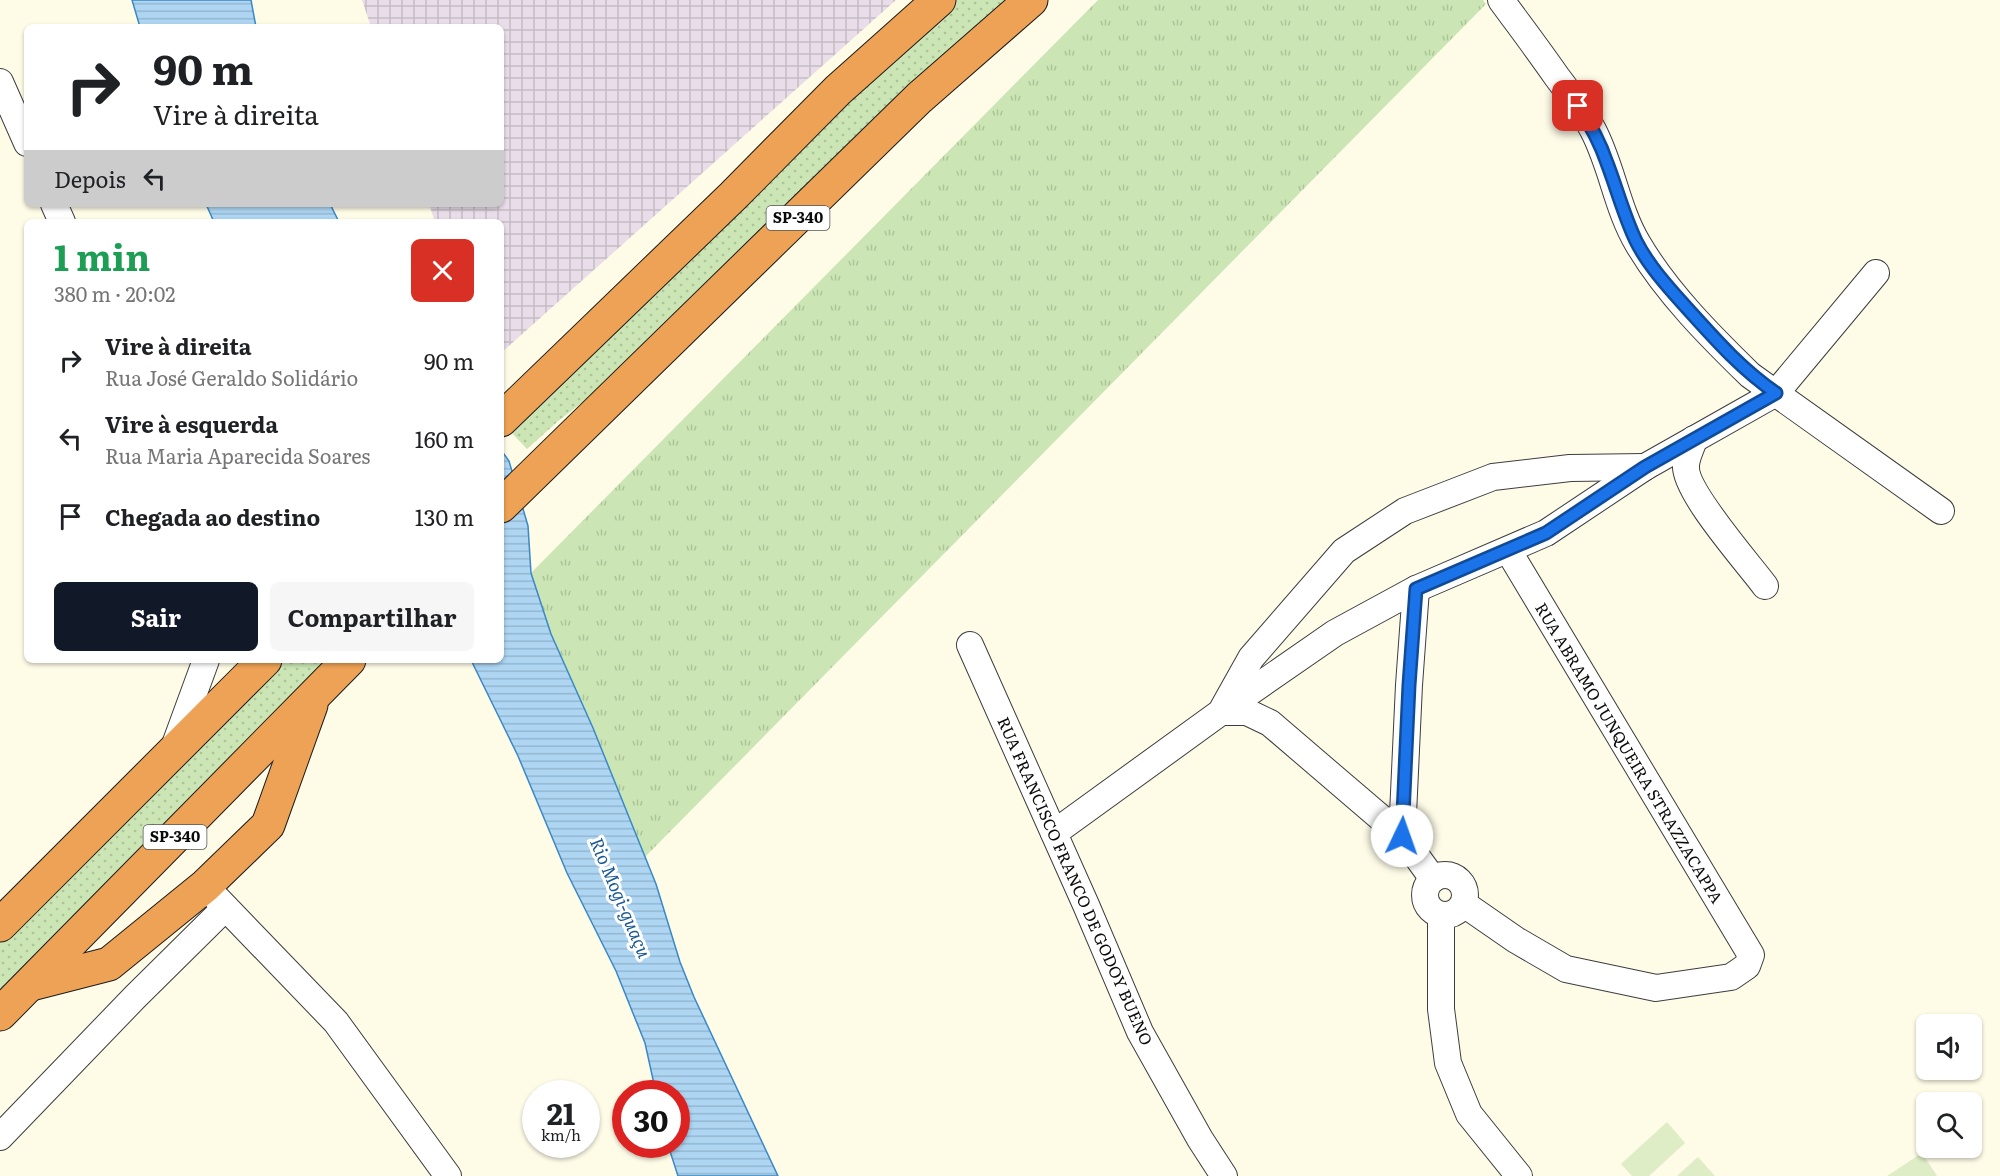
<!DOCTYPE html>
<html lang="pt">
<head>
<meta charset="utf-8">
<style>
  body { margin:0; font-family:Literata,serif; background:#f6f6f6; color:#202124; height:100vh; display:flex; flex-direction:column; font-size:22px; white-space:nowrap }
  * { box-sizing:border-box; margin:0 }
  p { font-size:20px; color:#757577 }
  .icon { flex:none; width:33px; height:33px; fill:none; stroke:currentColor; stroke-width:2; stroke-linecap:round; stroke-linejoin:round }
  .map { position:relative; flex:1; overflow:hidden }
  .sheet { position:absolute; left:24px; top:219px; width:480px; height:444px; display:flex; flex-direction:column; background:#fff; border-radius:9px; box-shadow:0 2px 4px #0004 }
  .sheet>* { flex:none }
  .top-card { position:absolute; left:24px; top:24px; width:480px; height:183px; border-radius:9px; box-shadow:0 2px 4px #0004; background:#fff; color:#202124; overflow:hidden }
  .buttons { position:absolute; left:1916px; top:1014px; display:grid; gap:12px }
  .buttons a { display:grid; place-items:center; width:66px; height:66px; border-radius:9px; background:#fff; box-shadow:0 2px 4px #0004; font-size:30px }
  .speed { position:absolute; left:522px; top:1080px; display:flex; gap:12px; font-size:30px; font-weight:700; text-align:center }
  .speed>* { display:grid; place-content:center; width:78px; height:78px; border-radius:50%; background:#fff; box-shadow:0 2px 4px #0004; line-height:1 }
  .speed small { font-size:15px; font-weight:400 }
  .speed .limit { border:9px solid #d22; background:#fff; color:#111 }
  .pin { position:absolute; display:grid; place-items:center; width:51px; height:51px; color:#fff; margin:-26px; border-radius:12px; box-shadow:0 3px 9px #0006 }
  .me { position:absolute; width:66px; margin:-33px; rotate:3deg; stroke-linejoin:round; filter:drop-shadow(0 0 4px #0008) }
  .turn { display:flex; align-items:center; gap:21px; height:126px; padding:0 30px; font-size:27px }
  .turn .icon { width:78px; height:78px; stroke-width:2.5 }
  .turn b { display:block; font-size:42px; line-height:51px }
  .then { display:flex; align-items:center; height:57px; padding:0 30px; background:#0003; gap:12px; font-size:22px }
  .round { display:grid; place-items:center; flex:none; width:63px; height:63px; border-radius:9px; background:#f6f6f6 }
  .headline { display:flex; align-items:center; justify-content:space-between; height:102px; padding:0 30px }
  h1 { font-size:36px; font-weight:700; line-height:45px; color:#1e9e55 }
  .button { display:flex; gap:12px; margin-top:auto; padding:12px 30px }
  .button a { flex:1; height:69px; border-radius:9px; background:#111827; color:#fff; font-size:24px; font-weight:700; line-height:69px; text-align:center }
  .button a+a { background:#f6f6f6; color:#202124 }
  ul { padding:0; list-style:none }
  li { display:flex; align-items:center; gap:18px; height:78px; padding:0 30px }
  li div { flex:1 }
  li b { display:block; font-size:22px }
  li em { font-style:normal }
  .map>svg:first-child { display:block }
  .industrial { fill:url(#industrial-grid) }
  .grass { fill:url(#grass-dots) }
  .park { fill:url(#park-tufts) }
  .pitch { fill:#deedc5 }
  .water { fill:url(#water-rules); stroke:#3988c7; stroke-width:1.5 }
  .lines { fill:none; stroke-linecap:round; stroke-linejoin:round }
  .minor-casing { stroke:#3d3d3d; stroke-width:28 }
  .highway-casing { stroke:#1b1b1b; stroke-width:35 }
  .minor { stroke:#fff; stroke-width:26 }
  .highway { stroke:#eea255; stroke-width:33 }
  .route-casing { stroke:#114b97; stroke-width:15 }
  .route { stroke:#1a73e8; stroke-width:10 }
  .labels { text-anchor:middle; stroke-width:6; stroke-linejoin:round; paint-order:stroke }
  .shield { fill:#fff; stroke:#545454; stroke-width:1.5 }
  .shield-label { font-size:15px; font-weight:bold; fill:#0a0a0a }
  .street-label { font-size:16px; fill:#0a0a0a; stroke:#fff }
  .water-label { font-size:18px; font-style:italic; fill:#1a5994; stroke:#fff }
</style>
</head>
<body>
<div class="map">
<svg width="2000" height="1176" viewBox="0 0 2000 1176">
  <defs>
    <pattern id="industrial-grid" width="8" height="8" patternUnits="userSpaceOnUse" patternTransform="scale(1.5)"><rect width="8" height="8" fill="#e8dde9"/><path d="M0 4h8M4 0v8" fill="none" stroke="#c6bcc6"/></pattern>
    <pattern id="grass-dots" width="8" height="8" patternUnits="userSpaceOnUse" patternTransform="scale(1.5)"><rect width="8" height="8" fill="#cbe6b4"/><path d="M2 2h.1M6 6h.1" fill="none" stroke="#adc499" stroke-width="1.8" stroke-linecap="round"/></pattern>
    <pattern id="park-tufts" width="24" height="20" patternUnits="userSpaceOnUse" patternTransform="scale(1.5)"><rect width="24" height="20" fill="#cbe6b4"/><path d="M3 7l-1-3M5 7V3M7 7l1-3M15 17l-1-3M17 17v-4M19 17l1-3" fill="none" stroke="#adc499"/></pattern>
    <pattern id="water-rules" width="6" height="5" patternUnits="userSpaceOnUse" patternTransform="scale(1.5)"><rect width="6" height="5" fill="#aed6f3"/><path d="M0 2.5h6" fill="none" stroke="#94b6cf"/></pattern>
  </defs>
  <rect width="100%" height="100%" fill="#fefbe7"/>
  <!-- industrial -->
  <polygon class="industrial" points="362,0 896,0 501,353 501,222 435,222 429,204 501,204 501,27 371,27"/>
  <!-- grass -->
  <g class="grass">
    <polygon points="955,0 1013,0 603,386 557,422 527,449 510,431 928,23"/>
    <polygon points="280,660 336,660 0,999 0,941"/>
  </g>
  <!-- park -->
  <polygon class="park" points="1098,0 1483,0 1486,4 644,858 593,728 551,634 531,573"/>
  <!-- pitch -->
  <g class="pitch">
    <polygon points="1667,1122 1685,1143 1649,1176 1632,1176 1621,1164"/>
    <polygon points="1922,1153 1937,1176 1887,1176"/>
    <polygon points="1698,1157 1715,1176 1677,1176"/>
  </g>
  <!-- water -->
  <g class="water">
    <polygon points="132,0 251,0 256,27 140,27"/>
    <polygon points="206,204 330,204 339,222 214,222"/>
    <polygon points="501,450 509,461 528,526 531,573 551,634 593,728 656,884 680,962 694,997 778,1176 678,1176 668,1145 676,1144 676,1094 656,1093 645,1043 616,971 567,873 518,756 471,660 501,660"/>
  </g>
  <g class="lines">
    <defs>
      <g id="minor">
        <path d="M1501,0c19,26 38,51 56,77 13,17 26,34 36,53 19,36 24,79 45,114 29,49 72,92 112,131l191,136"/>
        <polyline points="0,82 27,143"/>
        <polyline points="54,204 62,222"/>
        <path d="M1694,439c-2,8 -8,18 -8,27 -2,25 62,97 79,120"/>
        <polyline points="970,645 1086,905 1140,1032 1200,1139 1224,1176"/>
        <polyline points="1223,708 1251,658 1344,551 1405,511 1493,477 1570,468 1645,467"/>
        <polyline points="1221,712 1247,712 1270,723 1402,836 1433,879"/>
        <polyline points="173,750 206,660"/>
        <polyline points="1054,833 1221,712 1335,633 1416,589 1546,533 1645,467 1776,393 1876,273"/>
        <polyline points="1402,836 1409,685 1416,589"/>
        <circle cx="1445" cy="895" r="20"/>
        <polyline points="205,886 336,1022 448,1176"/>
        <polyline points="1464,904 1516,940 1566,969 1656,988 1731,977 1747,966 1751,955 1508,550"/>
        <polyline points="1441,915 1441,1009 1448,1063 1469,1114 1519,1176"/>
        <polyline points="0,1137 135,997 225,908"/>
      </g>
      <g id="highway">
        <polyline points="501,420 733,196 838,90 939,0"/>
        <polyline points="501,506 919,98 1031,0"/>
        <polyline points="0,925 265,660"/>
        <polyline points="31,984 109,964 205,886 268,825 311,705"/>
        <polyline points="0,1014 349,660"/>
      </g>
    </defs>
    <!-- minor casing -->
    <use href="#minor" class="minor-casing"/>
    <!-- highway casing -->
    <use href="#highway" class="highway-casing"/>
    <!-- minor -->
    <use href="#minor" class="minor"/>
    <!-- highway -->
    <use href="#highway" class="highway"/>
  </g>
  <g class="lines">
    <defs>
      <path id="route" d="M1402,836l7,-151 7,-96 130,-56 99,-66 131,-74c-35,-24 -62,-55 -90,-86 -18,-20 -38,-42 -50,-66 -12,-25 -19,-52 -29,-78 -7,-21 -17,-39 -29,-57"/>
    </defs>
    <!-- route casing -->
    <use href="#route" class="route-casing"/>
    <!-- route -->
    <use href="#route" class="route"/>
  </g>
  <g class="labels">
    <!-- shield labels -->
    <g class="shield">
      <rect x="766.5" y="206" width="63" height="24" rx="4.5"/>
      <rect x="143.5" y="825" width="63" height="24" rx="4.5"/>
    </g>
    <g class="shield-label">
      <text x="798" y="223">SP-340</text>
      <text x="175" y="842">SP-340</text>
    </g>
    <!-- street labels -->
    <g class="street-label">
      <text transform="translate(1629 753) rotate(59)" y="6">RUA ABRAMO JUNQUEIRA STRAZZACAPPA</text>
      <text transform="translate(1075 881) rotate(66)" y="6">RUA FRANCISCO FRANCO DE GODOY BUENO</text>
    </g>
    <!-- water labels -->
    <g class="water-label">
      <text transform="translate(620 898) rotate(67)" y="6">Rio Mogi-guaçu</text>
    </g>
  </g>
</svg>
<div class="buttons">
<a><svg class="icon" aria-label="sound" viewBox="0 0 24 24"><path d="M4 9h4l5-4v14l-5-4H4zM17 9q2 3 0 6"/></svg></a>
<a><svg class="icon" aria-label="search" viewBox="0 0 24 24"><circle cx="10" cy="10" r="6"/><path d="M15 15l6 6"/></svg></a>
</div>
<div class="speed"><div>21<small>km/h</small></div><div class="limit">30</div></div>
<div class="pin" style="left:1578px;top:106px;background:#d93025"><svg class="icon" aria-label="arrive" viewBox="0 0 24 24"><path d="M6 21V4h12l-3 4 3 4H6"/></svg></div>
<svg class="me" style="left:1402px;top:836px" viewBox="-20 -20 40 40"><circle r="19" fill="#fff"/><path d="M0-13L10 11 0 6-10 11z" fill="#1a73e8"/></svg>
<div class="top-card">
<div class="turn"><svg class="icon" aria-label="right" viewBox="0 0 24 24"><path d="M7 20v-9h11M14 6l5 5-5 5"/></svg><div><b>90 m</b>Vire à direita</div></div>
<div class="then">Depois<svg class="icon" aria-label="left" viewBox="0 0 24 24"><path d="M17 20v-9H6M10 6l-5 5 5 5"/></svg></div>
</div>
<section class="sheet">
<div class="headline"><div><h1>1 min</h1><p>380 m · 20:02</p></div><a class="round" style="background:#d93025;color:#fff"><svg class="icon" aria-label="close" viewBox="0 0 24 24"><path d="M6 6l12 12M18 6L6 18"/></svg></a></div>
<ul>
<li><svg class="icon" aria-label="right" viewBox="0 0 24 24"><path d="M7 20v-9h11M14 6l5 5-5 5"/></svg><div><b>Vire à direita</b><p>Rua José Geraldo Solidário</p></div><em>90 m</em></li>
<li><svg class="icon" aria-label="left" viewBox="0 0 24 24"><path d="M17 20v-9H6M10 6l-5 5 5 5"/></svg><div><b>Vire à esquerda</b><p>Rua Maria Aparecida Soares</p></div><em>160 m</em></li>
<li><svg class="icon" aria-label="arrive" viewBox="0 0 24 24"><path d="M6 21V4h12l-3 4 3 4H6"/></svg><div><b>Chegada ao destino</b></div><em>130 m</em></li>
</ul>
<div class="button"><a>Sair</a><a>Compartilhar</a></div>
</section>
</div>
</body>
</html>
